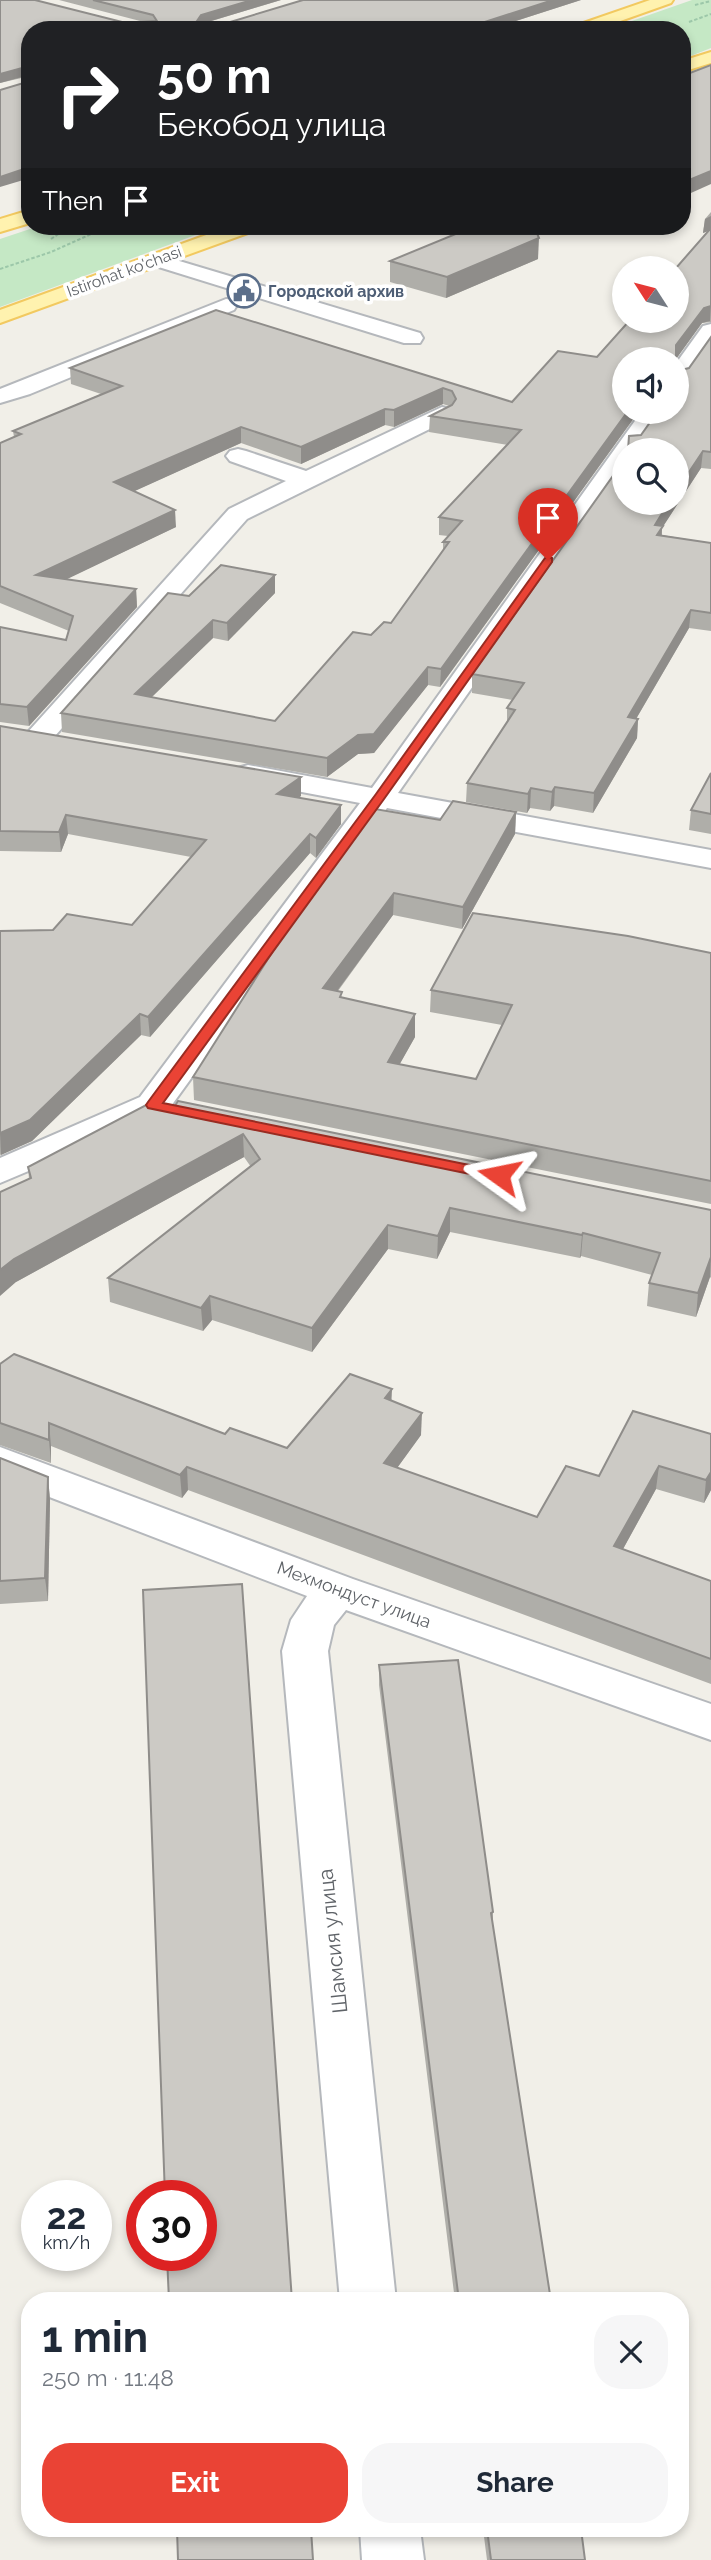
<!DOCTYPE html>
<html lang="en">
<head>
<meta charset="utf-8">
<style>
  body { margin:0; font-family:Raleway,sans-serif; background:#f6f6f7; color:#1f2937; height:100vh; display:flex; flex-direction:column; font-size:26px; white-space:nowrap }
  * { box-sizing:border-box; margin:0 }
  p { font-size:23px; color:#747a83 }
  .icon { flex:none; width:38px; height:38px; fill:none; stroke:currentColor; stroke-width:2; stroke-linecap:round; stroke-linejoin:round }
  .map { position:relative; flex:1; overflow:hidden }
  .panel { position:absolute; left:21px; top:2292px; width:668px; height:245px; display:flex; flex-direction:column; background:#fff; border-radius:28px; box-shadow:0 4px 10px #0003 }
  .panel>* { flex:none }
  .banner { position:absolute; left:21px; top:21px; width:670px; height:214px; border-radius:28px; box-shadow:0 4px 10px #0003; background:#202124; color:#fff; overflow:hidden }
  .needle { width:46px; rotate:306deg }
  .buttons { position:absolute; left:612px; top:256px; display:grid; gap:14px }
  .buttons a { display:grid; place-items:center; width:77px; height:77px; border-radius:50%; background:#fff; box-shadow:0 4px 10px #0003; font-size:35px }
  .speed { position:absolute; left:21px; top:2180px; display:flex; gap:14px; font-size:35px; font-weight:700; text-align:center }
  .speed>* { display:grid; place-content:center; width:91px; height:91px; border-radius:50%; background:#fff; box-shadow:0 4px 10px #0003; line-height:1 }
  .speed small { font-size:18px; font-weight:400 }
  .speed .limit { border:10px solid #d22; background:#fff; color:#111 }
  .pin { position:absolute; display:grid; place-items:center; width:60px; height:60px; color:#fff; margin:-72px -30px; border-radius:50% 50% 50% 0; rotate:-45deg; box-shadow:0 0 7px #0007 }
  .pin .icon { rotate:45deg }
  .me { position:absolute; width:77px; margin:-38px; rotate:282deg; stroke-linejoin:round; filter:drop-shadow(0 0 5px #0008) }
  .turn { display:flex; align-items:center; gap:24px; height:147px; padding:0 21px; font-size:32px }
  .turn .icon { width:91px; height:91px; stroke-width:2.5 }
  .turn b { display:block; font-size:49px; line-height:60px }
  .then { display:flex; align-items:center; height:66px; padding:0 21px; background:#0003; gap:14px; font-size:26px }
  .round { display:grid; place-items:center; flex:none; width:74px; height:74px; border-radius:28px; background:#f6f6f7 }
  .overview { display:flex; align-items:center; justify-content:space-between; height:119px; padding:0 21px }
  h1 { font-size:42px; font-weight:700; line-height:52px }
  .action { display:flex; gap:14px; margin-top:auto; padding:14px 21px }
  .action a { flex:1; height:80px; border-radius:28px; background:#ea4335; color:#fff; font-size:28px; font-weight:700; line-height:80px; text-align:center }
  .action a+a { background:#f6f6f7; color:#1f2937 }
  .map>svg:first-child { display:block }
  .green { fill:#c5e8c5 }
  .lines { fill:none; stroke-linecap:round; stroke-linejoin:round }
  .minor-casing { stroke:#b5b8bc; stroke-width:4 }
  .major-casing { stroke:#f2c960; stroke-width:4 }
  .path { stroke:#9cc7a9; stroke-width:2; stroke-dasharray:3.5 2; stroke-linecap:butt }
  .minor { fill:#fff; fill-rule:evenodd }
  .major { fill:#fff2af; fill-rule:evenodd }
  .wall { fill:#afaea9 }
  .shaded-wall { fill:#8f8d8a }
  .building { fill:#cccac5; stroke:#8f8d8a; stroke-width:2 }
  .route { fill:#ea4335; stroke:#982c22; stroke-width:2 }
  .labels { text-anchor:middle; stroke-width:7; stroke-linejoin:round; paint-order:stroke }
  .far-street-label { font-size:16px; fill:#5f6368; stroke:#fff }
  .far-service-label { font-size:16px; font-weight:bold; fill:#4e5e75; stroke:#fff; text-anchor:start }
  .street-label { font-size:18px; fill:#5f6368; stroke:#fff }
  .near-street-label { font-size:21px; fill:#5f6368; stroke:#fff }
</style>
</head>
<body>
<div class="map">
<svg width="711" height="2560" viewBox="0 0 711 2560">
  <rect width="100%" height="100%" fill="#f1efe8"/>
  <!-- green -->
  <g class="green">
    <polygon points="692,0 711,0 711,48 683,59 682,30 606,30"/>
    <polygon points="39,226 220,226 0,307 0,239"/>
  </g>
  <g class="lines">
    <defs>
      <g id="minor">
        <polygon points="156,254 420,333 423,338 420,343 404,343 149,264 146,260 149,256"/>
        <polygon points="226,299 234,300 237,305 234,310 30,394 0,403 0,389"/>
        <polygon points="711,324 711,346 685,383 677,385 677,362 703,326"/>
        <polygon points="442,407 450,409 454,414 450,419 247,519 47,745 37,748 27,745 23,739 27,733 229,509 286,481 230,461 226,456 230,451 238,449 246,451 306,471"/>
        <polygon points="642,411 665,411 638,450 625,450 625,469 398,793 711,850 711,868 387,808 166,1113 0,1183 0,1158 140,1097 360,803 238,780 233,774 238,768 248,765 372,788"/>
        <polygon points="0,1447 353,1579 711,1704 711,1740 346,1610 334,1625 328,1651 396,2301 340,2301 282,1651 291,1620 307,1596 0,1478"/>
        <polygon points="360,2529 420,2529 424,2560 362,2560"/>
      </g>
      <g id="major">
        <polygon points="650,0 673,0 671,3 595,30 570,30 572,27"/>
        <polygon points="711,52 711,63 682,72 682,61"/>
        <polygon points="30,210 30,223 0,232 0,219"/>
        <polygon points="231,226 259,226 256,230 0,323 0,310"/>
      </g>
    </defs>
    <!-- minor casing -->
    <use href="#minor" class="minor-casing"/>
    <!-- major casing -->
    <use href="#major" class="major-casing"/>
    <!-- path -->
    <g class="path">
      <polyline points="695,5 711,1"/>
      <polyline points="689,22 711,14"/>
      <polyline points="51,239 70,226"/>
      <polyline points="0,269 51,252 109,226"/>
    </g>
    <!-- minor -->
    <use href="#minor" class="minor"/>
    <!-- major -->
    <use href="#major" class="major"/>
  </g>
  <!-- wall -->
  <g class="wall">
    <polygon points="0,0 126,23 144,22 59,0 281,0 205,23 227,23 303,0 581,0 488,30 30,30 30,76 0,83"/>
    <polygon points="711,212 711,322 702,323 676,359 625,359 625,411 639,411 440,687 428,685 374,753 358,754 327,777 62,732 61,713 189,596 275,575 275,593 228,641 213,638 152,697 275,721 371,635 391,623 443,550 443,542 448,536 439,535 439,517 508,445 429,432 430,416 449,406 443,404 394,427 385,425 301,464 241,443 134,491 176,527 66,579 136,589 137,607 29,726 0,722 0,627 66,640 69,631 0,603 0,443 14,437 13,431 101,394 71,384 70,368 216,310 512,402 597,357 708,231 703,233 705,219"/>
    <polygon points="538,259 446,298 390,282 390,261"/>
    <polygon points="711,337 711,469 701,468 662,528 662,535 711,543 711,631 689,628 636,719 638,719 637,738 593,813 554,806 550,811 530,808 527,813 466,802 467,783 507,723 507,708 513,700 472,693 472,674 677,450 628,450 629,436 641,435"/>
    <polygon points="0,726 301,777 301,796 299,797 341,824 316,858 310,853 150,1037 141,1035 32,1141 0,1155 0,931 53,930 132,925 191,857 68,834 61,852 0,851"/>
    <polygon points="711,773 711,834 689,830 691,810"/>
    <polygon points="516,812 515,834 462,929 393,915 338,991 342,998 415,1014 415,1037 399,1065 476,1079 502,1025 430,1012 431,990 711,953 711,1204 194,1100 193,1077 440,820"/>
    <polygon points="148,1104 711,1210 711,1278 710,1277 696,1317 647,1306 649,1283 652,1275 581,1256 580,1258 450,1232 437,1259 388,1249 312,1352 212,1320 203,1331 110,1302 108,1278 251,1167 244,1157 16,1282 29,1179 28,1167"/>
    <polygon points="0,1364 225,1434 287,1448 391,1401 421,1435 397,1468 537,1517 599,1476 711,1434 711,1490 704,1503 656,1489 623,1549 711,1581 711,1684 188,1490 182,1498 51,1446 51,1463 0,1445"/>
    <polygon points="0,1458 48,1477 50,1500 48,1601 0,1604"/>
    <polygon points="379,1665 493,1912 493,1925 551,2301 455,2301 379,1685"/>
    <polygon points="483,2529 581,2529 585,2560 487,2560"/>
  </g>
  <!-- shaded-wall -->
  <g class="shaded-wall">
    <polygon points="252,0 281,0 201,24 197,21 201,15"/>
    <polygon points="553,0 581,0 488,30 460,30"/>
    <polygon points="29,66 29,75 0,83 0,74"/>
    <polygon points="30,167 30,178 0,187 0,177"/>
    <polygon points="711,171 711,184 682,197 682,183"/>
    <polygon points="711,216 711,230 703,233 705,219"/>
    <polygon points="539,238 538,259 446,298 447,277"/>
    <polygon points="711,306 710,321 702,323 676,359 676,345 704,308"/>
    <polygon points="443,388 443,404 394,427 394,410"/>
    <polygon points="385,409 385,425 301,464 301,447"/>
    <polygon points="628,411 639,411 440,687 441,669"/>
    <polygon points="241,427 241,443 115,500 114,482"/>
    <polygon points="703,451 701,468 662,528 661,543 655,552 655,525 669,502 677,502 677,490"/>
    <polygon points="175,510 176,527 38,593 36,575"/>
    <polygon points="275,575 275,593 228,641 227,623"/>
    <polygon points="136,589 137,607 29,726 27,707"/>
    <polygon points="691,610 689,628 626,736 628,717"/>
    <polygon points="213,620 213,638 136,712 135,694"/>
    <polygon points="428,667 428,685 374,753 358,754 327,777 327,758"/>
    <polygon points="638,719 637,738 593,813 594,793"/>
    <polygon points="301,777 301,796 278,813 277,794"/>
    <polygon points="555,787 554,806 550,811 552,792"/>
    <polygon points="531,788 530,808 527,813 528,794"/>
    <polygon points="341,805 341,824 316,858 316,838"/>
    <polygon points="516,812 515,834 462,929 463,907"/>
    <polygon points="66,815 68,834 61,852 59,832"/>
    <polygon points="310,834 310,853 150,1037 148,1017"/>
    <polygon points="394,893 393,915 323,1010 323,988"/>
    <polygon points="140,1014 141,1035 32,1141 1,1155 0,1133"/>
    <polygon points="415,1014 415,1037 388,1085 388,1062"/>
    <polygon points="243,1134 244,1157 16,1282 0,1296 0,1270 14,1259"/>
    <polygon points="450,1208 450,1232 437,1259 438,1236"/>
    <polygon points="388,1225 388,1249 312,1352 312,1328"/>
    <polygon points="583,1233 581,1256 580,1258 582,1235"/>
    <polygon points="711,1257 710,1277 696,1317 698,1293"/>
    <polygon points="210,1296 212,1320 203,1331 201,1308"/>
    <polygon points="392,1389 391,1411 385,1398"/>
    <polygon points="422,1413 421,1435 384,1486 384,1463"/>
    <polygon points="49,1423 51,1446 51,1463 49,1440"/>
    <polygon points="659,1466 656,1489 612,1569 614,1546"/>
    <polygon points="187,1467 188,1490 182,1498 180,1475"/>
    <polygon points="711,1472 711,1490 704,1503 706,1480"/>
    <polygon points="48,1477 50,1500 48,1601 45,1578"/>
  </g>
  <!-- building -->
  <g class="building">
    <polygon points="0,0 35,0 126,23 157,21 153,15 93,0 252,0 201,15 197,21 200,23 227,23 303,0 553,0 460,30 30,30 30,67 29,66 0,74"/>
    <polygon points="711,65 711,171 682,183 682,76"/>
    <polygon points="30,81 30,167 0,177 0,90"/>
    <polygon points="475,226 534,226 539,238 447,277 390,261"/>
    <polygon points="711,228 711,306 704,308 676,345 676,359 625,359 625,411 628,411 441,669 428,667 374,734 358,735 327,758 61,713 168,593 189,596 221,565 275,575 227,623 213,620 135,694 275,721 353,632 371,635 384,622 391,623 449,542 443,542 462,521 439,517 521,430 430,416 452,405 456,399 452,391 443,388 394,410 385,409 301,447 241,427 114,482 175,510 36,575 136,589 27,707 0,704 0,627 66,640 73,616 0,586 0,443 21,434 13,431 122,386 70,368 216,310 512,402 558,351 597,357 630,320 677,320 677,268 676,268"/>
    <polygon points="711,337 711,452 703,451 677,490 677,450 628,450 629,436 641,435 658,411 677,411 677,371 689,368"/>
    <polygon points="625,459 625,502 669,502 655,525 663,526 657,535 711,543 711,613 691,610 628,717 638,719 594,793 555,787 552,792 531,788 528,794 467,783 515,710 507,708 524,683 472,674"/>
    <polygon points="0,726 301,777 277,794 341,805 316,838 310,834 148,1017 140,1014 30,1120 0,1133 0,931 53,930 67,914 132,925 206,840 66,815 59,832 0,831"/>
    <polygon points="711,773 711,814 691,810"/>
    <polygon points="453,801 516,812 463,907 394,893 323,988 342,992 340,997 415,1014 388,1062 476,1079 512,1005 431,990 473,913 628,936 711,953 711,1181 193,1077 294,918 375,809 440,820"/>
    <polygon points="178,1101 711,1210 711,1257 698,1293 649,1283 660,1253 583,1233 582,1235 450,1208 438,1236 388,1225 312,1328 210,1296 201,1308 108,1278 260,1159 243,1134 14,1259 0,1270 0,1192 31,1178 28,1167 148,1104 173,1109"/>
    <polygon points="14,1354 225,1434 230,1428 287,1448 350,1374 392,1389 385,1398 422,1413 384,1463 537,1517 566,1466 599,1476 633,1411 711,1434 711,1472 706,1480 659,1466 614,1546 711,1581 711,1659 187,1467 180,1475 49,1423 49,1440 0,1423 0,1364"/>
    <polygon points="0,1458 48,1477 45,1578 0,1581"/>
    <polygon points="242,1584 292,2301 169,2301 167,2256 201,2256 201,2196 165,2196 143,1590"/>
    <polygon points="458,1660 493,1912 491,1913 551,2301 459,2301 379,1665"/>
    <polygon points="177,2529 311,2529 313,2560 178,2560"/>
    <polygon points="487,2529 581,2529 585,2560 491,2560"/>
  </g>
  <!-- route -->
  <polygon class="route" points="548,557 552,558 552,562 384,799 163,1103 499,1171 506,1175 504,1179 499,1180 148,1108 146,1105 148,1102 376,794 545,558"/>
  <!-- icons -->
  <defs>
    <symbol id="civic-ring" viewBox="-11 -11 22 22"><circle r="9.5" fill="#fff" stroke="#5c6f8a" stroke-width="1.5"/><path d="M-.6-6.5H3V-4.5H.6V-3L4-1V1h2V6H-6V1h2V-1L-.6-3ZM-1.2 2.5V6h2.4V2.5Z" fill="#5c6f8a"/></symbol>
  </defs>
  <g fill-rule="evenodd">
    <use href="#civic-ring" x="225" y="272" width="38" height="38"/>
  </g>
  <g class="labels">
    <!-- far-street labels -->
    <g class="far-street-label">
      <text transform="translate(124 271) rotate(-20)" y="6">Istirohat ko'chasi</text>
    </g>
    <!-- far-service labels -->
    <g class="far-service-label">
      <text x="268" y="297">Городской архив</text>
    </g>
    <!-- street labels -->
    <g class="street-label">
      <text transform="translate(354 1595) rotate(20)" y="6">Мехмондуст улица</text>
    </g>
    <!-- near-street labels -->
    <g class="near-street-label">
      <text transform="translate(333 1941) rotate(-96)" y="7">Шамсия улица</text>
    </g>
  </g>
</svg>
<div class="buttons">
<a><svg class="needle" viewBox="-14 -14 28 28"><path d="M0-13l5 13h-10z" fill="#e53935"/><path d="M0 13l5-13h-10z" fill="#747a83"/></svg></a>
<a><svg class="icon" aria-label="sound" viewBox="0 0 24 24"><path d="M4 9h4l5-4v14l-5-4H4zM17 9q2 3 0 6"/></svg></a>
<a><svg class="icon" aria-label="search" viewBox="0 0 24 24"><circle cx="10" cy="10" r="6"/><path d="M15 15l6 6"/></svg></a>
</div>
<div class="speed"><div>22<small>km/h</small></div><div class="limit">30</div></div>
<div class="pin" style="left:548px;top:560px;background:#d93025"><svg class="icon" aria-label="arrive" viewBox="0 0 24 24"><path d="M6 21V4h12l-3 4 3 4H6"/></svg></div>
<svg class="me" style="left:499px;top:1175px" viewBox="-20 -20 40 40"><path d="M0-17L14 15 0 8-14 15z" fill="#ea4335" stroke="#fff" stroke-width="4"/></svg>
<div class="banner">
<div class="turn"><svg class="icon" aria-label="right" viewBox="0 0 24 24"><path d="M7 20v-9h11M14 6l5 5-5 5"/></svg><div><b>50 m</b>Бекобод улица</div></div>
<div class="then">Then<svg class="icon" aria-label="arrive" viewBox="0 0 24 24"><path d="M6 21V4h12l-3 4 3 4H6"/></svg></div>
</div>
<section class="panel">
<div class="overview"><div><h1>1 min</h1><p>250 m · 11:48</p></div><a class="round"><svg class="icon" aria-label="close" viewBox="0 0 24 24"><path d="M6 6l12 12M18 6L6 18"/></svg></a></div>
<div class="action"><a>Exit</a><a>Share</a></div>
</section>
</div>
</body>
</html>
